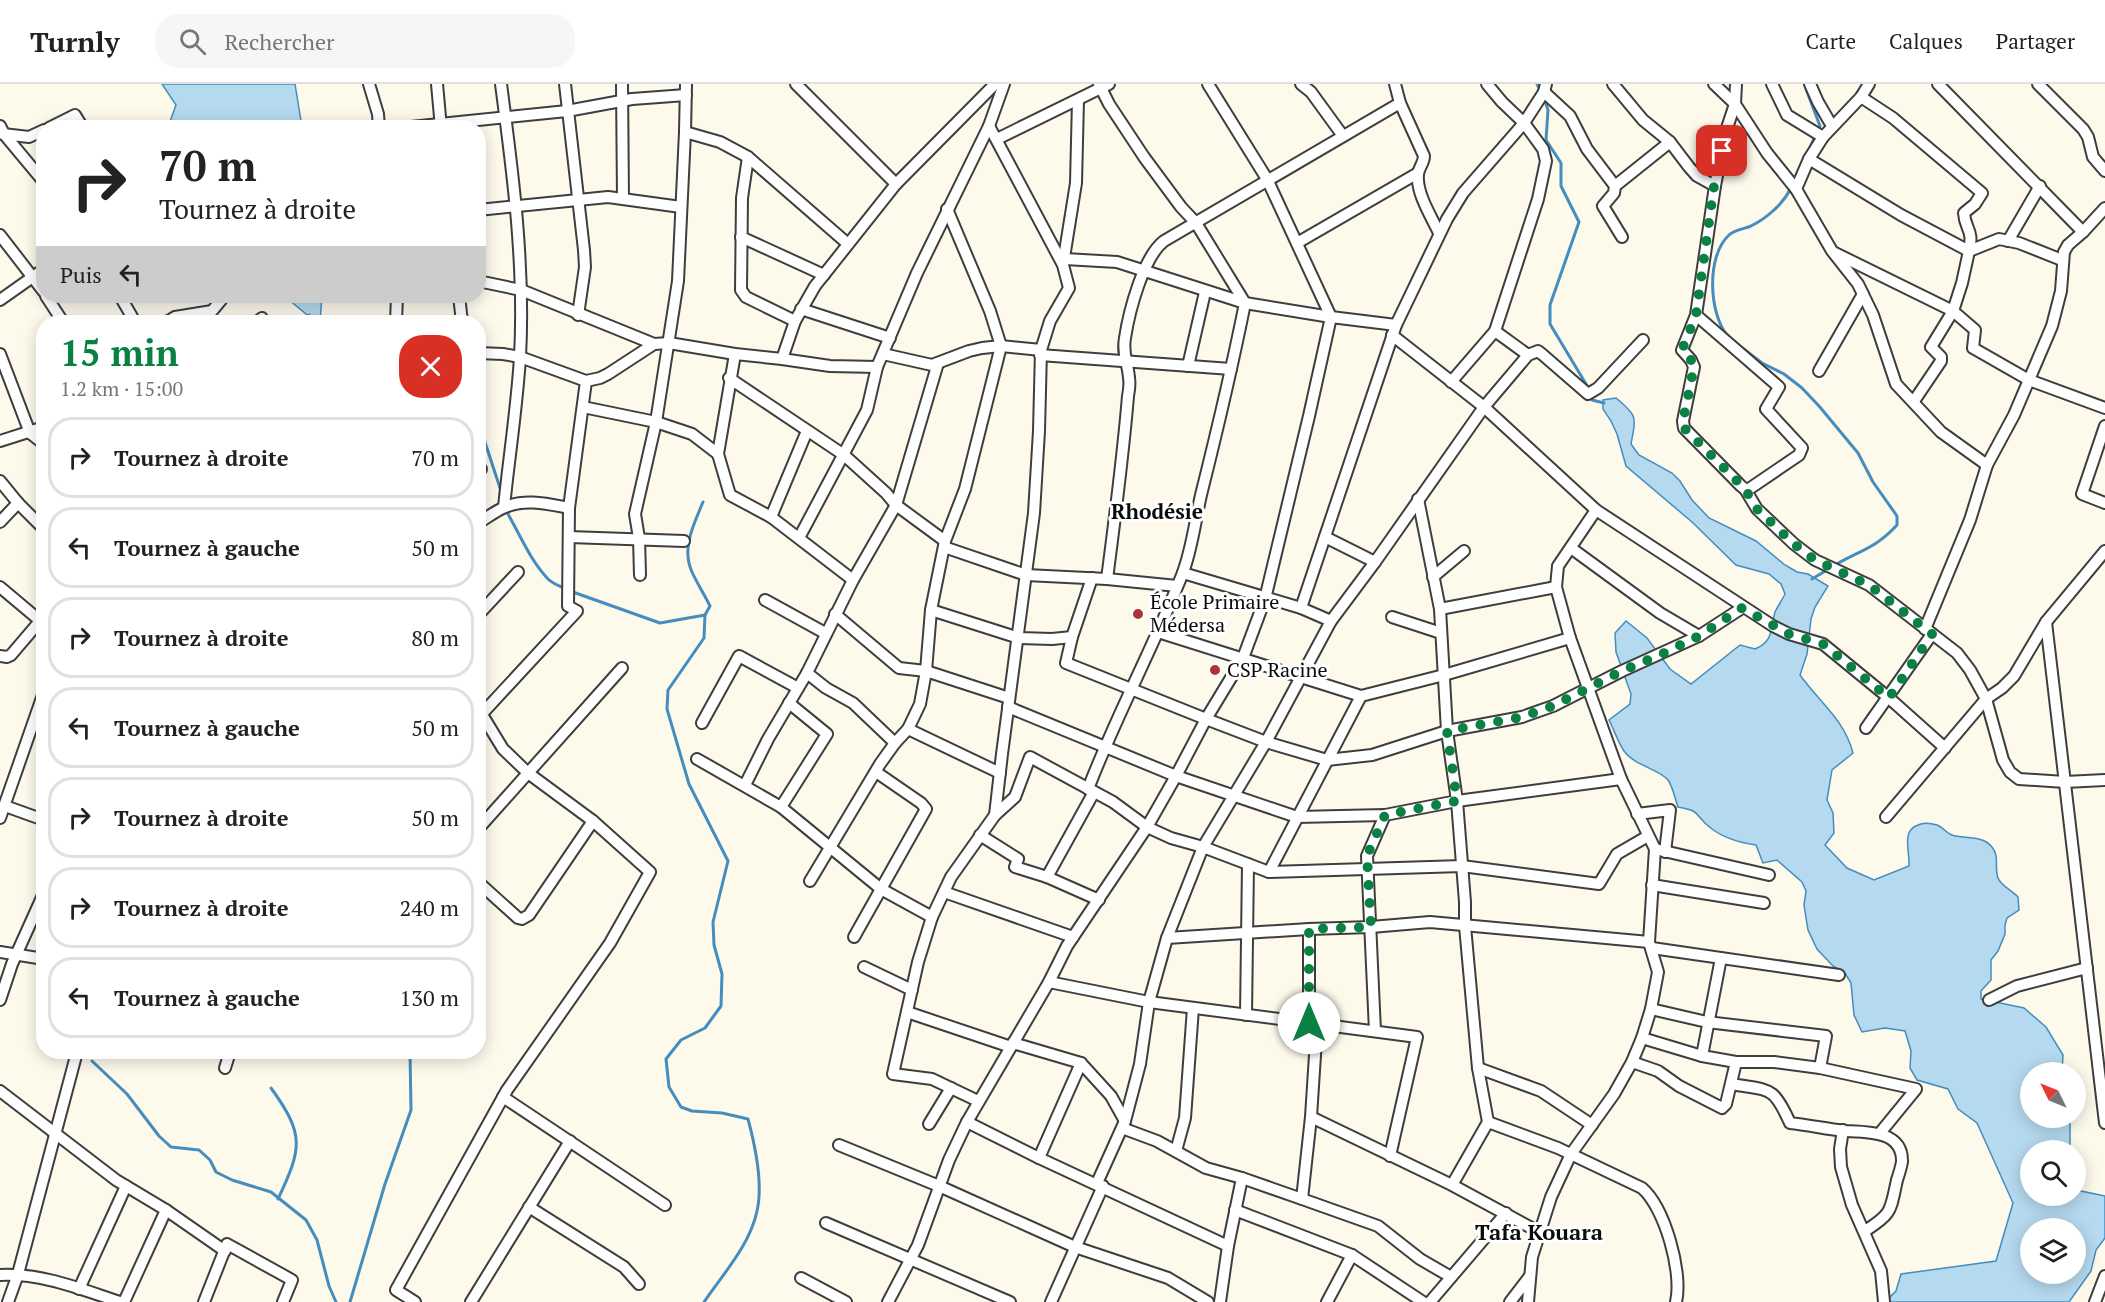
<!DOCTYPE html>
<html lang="fr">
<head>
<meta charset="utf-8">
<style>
  body { margin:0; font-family:"PT Serif",serif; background:#f6f6f6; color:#222; height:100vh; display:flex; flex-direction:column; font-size:22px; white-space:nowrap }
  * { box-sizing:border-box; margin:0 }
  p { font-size:20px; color:#767676 }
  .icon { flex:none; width:33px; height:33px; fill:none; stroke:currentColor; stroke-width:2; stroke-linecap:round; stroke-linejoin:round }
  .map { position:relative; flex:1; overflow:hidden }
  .panel { position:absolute; left:36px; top:231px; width:450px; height:744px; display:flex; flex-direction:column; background:#fff; border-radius:24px; box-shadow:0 3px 15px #0003 }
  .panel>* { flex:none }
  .guide { position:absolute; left:36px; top:36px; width:450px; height:183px; border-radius:24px; box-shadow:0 3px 15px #0003; background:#fff; color:#222; overflow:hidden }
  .needle { width:39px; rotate:313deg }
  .fabs { position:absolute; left:2020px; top:978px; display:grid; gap:12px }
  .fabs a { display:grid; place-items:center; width:66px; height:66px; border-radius:50%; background:#fff; box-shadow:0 3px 15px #0003; font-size:30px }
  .pin { position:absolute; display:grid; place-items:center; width:51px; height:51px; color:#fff; margin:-26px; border-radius:12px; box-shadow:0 3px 9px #0006 }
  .me { position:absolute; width:66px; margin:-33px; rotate:0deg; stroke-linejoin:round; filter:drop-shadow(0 0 4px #0008) }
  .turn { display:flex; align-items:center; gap:21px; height:126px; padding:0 24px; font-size:27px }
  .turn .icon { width:78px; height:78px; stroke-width:2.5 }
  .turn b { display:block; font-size:42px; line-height:51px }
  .then { display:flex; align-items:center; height:57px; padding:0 24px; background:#0003; gap:12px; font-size:22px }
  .round { display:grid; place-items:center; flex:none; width:63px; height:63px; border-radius:24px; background:#f6f6f6 }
  .headline { display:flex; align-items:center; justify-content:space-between; height:102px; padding:0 24px }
  h1 { font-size:36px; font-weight:800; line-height:45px; color:#0b8043 }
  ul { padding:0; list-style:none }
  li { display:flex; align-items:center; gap:18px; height:81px; margin:0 12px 9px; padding:0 12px; border:3px solid #e0e0e0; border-radius:24px }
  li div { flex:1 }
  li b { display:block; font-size:22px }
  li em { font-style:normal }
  header { display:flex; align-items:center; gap:36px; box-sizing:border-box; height:84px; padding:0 30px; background:#fff; border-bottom:2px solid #e0e0e0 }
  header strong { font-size:28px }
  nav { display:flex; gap:33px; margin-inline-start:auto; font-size:21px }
  .search { width:420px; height:54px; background:#f6f6f6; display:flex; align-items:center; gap:15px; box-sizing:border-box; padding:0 21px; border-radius:24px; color:#767676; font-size:22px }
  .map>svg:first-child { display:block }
  .water { fill:#b5d9ef; stroke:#448dbe; stroke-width:1.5; fill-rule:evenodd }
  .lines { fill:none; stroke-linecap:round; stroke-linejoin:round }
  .stream { stroke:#448dbe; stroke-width:3 }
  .minor-casing { stroke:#3e3e3e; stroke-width:14 }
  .minor { stroke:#fff; stroke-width:10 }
  .route { stroke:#0b8043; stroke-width:10; stroke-dasharray:0 18 }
  .poi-dot { fill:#ac3338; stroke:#fff; stroke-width:2 }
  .labels { text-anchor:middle; stroke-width:6; stroke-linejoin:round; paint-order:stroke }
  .poi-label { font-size:20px; fill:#0b0b0b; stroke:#fff; text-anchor:start }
  .neighbourhood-label { font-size:21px; font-weight:bold; fill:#0b0b0b; stroke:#fff }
  .quarter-label { font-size:22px; font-weight:bold; fill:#0b0b0b; stroke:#fff }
</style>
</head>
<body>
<header>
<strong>Turnly</strong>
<div class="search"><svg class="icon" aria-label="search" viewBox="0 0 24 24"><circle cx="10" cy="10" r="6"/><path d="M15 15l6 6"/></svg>Rechercher</div>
<nav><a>Carte</a><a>Calques</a><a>Partager</a></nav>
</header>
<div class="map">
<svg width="2105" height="1218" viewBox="0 0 2105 1218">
  <rect width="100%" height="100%" fill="#fdf9eb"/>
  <!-- water -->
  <g class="water">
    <polygon points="162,0 295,0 302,43 168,43 176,21"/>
    <polygon points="284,212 322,212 320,238 316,238"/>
    <path d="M1616,314c22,18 20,19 15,46l8,11 33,18 8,8 12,19 17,18 47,23 29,24 12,7 11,2 20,12 -13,21 -4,12 -4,35 -7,21c20,28 44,44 53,78l-21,17 -5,30 6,13 1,20 -9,12 22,23 27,12 35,-14c1,-15 -8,-35 9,-41 6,-3 12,-2 19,0 6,2 9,8 15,10 12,4 31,0 40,12 8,10 2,20 6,31 3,8 14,12 20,19l1,13 -12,8 -2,7v9l-7,17 -7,9v20l-10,11v8l43,9 22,19 17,28 -1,17h-31v46h39v32h-39v46h45v-6l29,6v42l-9,12 -5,21 -22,31h-184l11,-11 5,-17 95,-13 17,-58 -36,-80 -19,-14 -10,-20 -31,-9 -7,-12 1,-17 -6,-20 -20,-3 -23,4 -8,-17 -3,-32 -6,-10 -12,-7 -16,-17 -9,-19 -4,-25 2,-14 -4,-9 -25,-22 -14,3 -7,-18c-14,-2 -32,-7 -44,-16 -18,-13 -9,-18 -34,-22 -3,-8 -5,-20 -10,-27 -9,-11 -33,-14 -44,-29 -6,-9 -10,-21 -15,-31l21,-16 1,-10 -15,-42 -1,-19 11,-12 21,17 23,31 21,15 49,-39 15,4c19,-8 15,-20 20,-37 3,-6 7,-12 10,-18l-4,-10 -12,-10 -33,-9 -44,-43 -66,-56 -9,-32 -6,-13 -8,-12v-9zM2031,1144h45v46h-45z"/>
  </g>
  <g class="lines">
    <!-- stream -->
    <g class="stream">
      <polyline points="1537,0 1541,8"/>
      <polyline points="1806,5 1820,42 1818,46"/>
      <polyline points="1544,14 1548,26 1546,56 1561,79 1561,102 1579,138 1550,221 1550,240 1589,305"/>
      <polyline points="1808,68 1815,52"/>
      <polyline points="309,231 313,238"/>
      <path d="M1727,251c-18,-22 -21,-79 2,-100 5,-5 15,-6 22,-9 16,-8 32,-22 40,-38"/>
      <path d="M1741,263l21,16 22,11 18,14 17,18 39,47 15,29 24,34v9c-21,23 -36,25 -62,40"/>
      <polyline points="1591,311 1592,316 1604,319"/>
      <polyline points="478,337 501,407"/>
      <path d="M703,418c-9,22 -22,46 -11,70 5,11 12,22 18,34l-5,9 -1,23 -36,52 -1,19 22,75 39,77 -15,61 1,23 8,29 -1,32 -16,22 -24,12 -15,19 3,28 12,20 11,4 30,2 26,6c7,26 15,66 9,92 -7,34 -34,63 -53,91"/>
      <path d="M505,425c14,23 24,50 43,70 4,4 11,7 16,9"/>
      <polyline points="1812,495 1827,486"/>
      <polyline points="570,507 660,539 705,531"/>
      <polyline points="92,977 127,1010 159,1052 171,1063 199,1066 210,1076 216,1088 232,1096 271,1108 306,1136 317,1156 329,1202 336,1218"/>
      <path d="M271,1004c34,47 31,60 7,111"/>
      <polyline points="350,1218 385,1100 411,1026 410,968"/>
    </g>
    <defs>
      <g id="minor">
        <polyline points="369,0 378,30 379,44"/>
        <polyline points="437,0 441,44"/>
        <path d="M501,0c12,90 24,182 19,273 -3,50 -11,100 -16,150"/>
        <polyline points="565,0 584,166 585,183 578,231"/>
        <polyline points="622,0 623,114"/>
        <polyline points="796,0 896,100"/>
        <polyline points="1301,0 1311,8 1343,52"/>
        <path d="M1395,0l5,19 24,53c0,7 -5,11 -6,18 -2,19 13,42 21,59"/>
        <polyline points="1613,0 1643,36 1670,58 1689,83 1697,92 1715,102"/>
        <polyline points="1714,0 1735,20 1767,69 1796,105 1832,167 1858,200 1873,231 1896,300 1941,348 1987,381 1970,436 1925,545"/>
        <polyline points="1772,0 1787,31 1823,53"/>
        <polyline points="1810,0 1818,18 1832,42"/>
        <polyline points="1938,0 2083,148"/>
        <polyline points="2038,0 2083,45 2088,53 2093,73 2105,87"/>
        <polyline points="1544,8 1570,32 1587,65 1615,102 1614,109 1603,122 1622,153"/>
        <path d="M1861,13l32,21 89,75 -7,11 -11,9c1,17 10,16 5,38"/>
        <polyline points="0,42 4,50 44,98"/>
        <polyline points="49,44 75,31 83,44"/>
        <polyline points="401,44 567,27 632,15 686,11"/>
        <polyline points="685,48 720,58 748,73 848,160"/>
        <polyline points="3,50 29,53 44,46"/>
        <polyline points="997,55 1109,0"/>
        <polyline points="748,73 742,114 741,206 746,213 795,237"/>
        <polyline points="1809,75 1823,53 1861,13 1869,0"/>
        <polyline points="1615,102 1670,58"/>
        <polyline points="1796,105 1809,75 1901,131 1969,167 1962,199 1953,227 1975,246 1973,264 2029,296 2105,324"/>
        <polyline points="478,126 608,113 681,123"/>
        <polyline points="0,151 44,208"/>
        <polyline points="741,153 824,191"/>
        <polyline points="2008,157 2040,102"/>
        <polyline points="1297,159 1418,89"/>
        <polyline points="1969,167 1999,155 2019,159 2062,176"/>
        <polyline points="1835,169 1953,227 1931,263 1941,273 1941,277 1914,317"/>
        <polyline points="1065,175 1117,178 1245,219 1331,233 1396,241"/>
        <polyline points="1063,180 1076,99 1078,16"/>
        <polyline points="478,197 521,206 654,260"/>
        <polyline points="46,212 63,238"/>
        <polyline points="120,212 135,238"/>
        <polyline points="459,212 462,238"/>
        <polyline points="0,216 44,185"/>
        <polyline points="801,225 890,254"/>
        <polyline points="1696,231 1779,303 1766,325 1802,364 1799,371 1749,405 1745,405 1741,402 1684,344 1683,337 1694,283 1691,276 1682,266 1696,231 1715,102 1725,50 1735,20 1736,0"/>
        <polyline points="167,238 175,233 212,227 222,215 221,212"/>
        <polyline points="257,238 262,234"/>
        <polyline points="396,238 397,212"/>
        <polyline points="1495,247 1528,271"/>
        <polyline points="1392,251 1484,323 1596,426 1773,542 1789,550 1823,560 1889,614 1945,664"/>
        <polyline points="478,269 503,270 520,273 586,297 600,294 608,290 654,260 669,259 735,270 782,275 830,282 877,283"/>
        <polyline points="0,270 30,349 44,360"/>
        <polyline points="735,270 718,370 730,411 771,433 853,496"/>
        <polyline points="883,270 932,281 969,267 982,264 1001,262 1041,266 1050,237 1069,204 1063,181 989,42"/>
        <polyline points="1040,271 1231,285"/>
        <polyline points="782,275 795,237 815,202 896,100 995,0"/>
        <polyline points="1188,282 1205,208"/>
        <polyline points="1819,287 1863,210"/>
        <polyline points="729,294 844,371 886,409 896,421 945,457"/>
        <polyline points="1451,298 1495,247 1538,115 1546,77 1543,65 1524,39 1502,18 1487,0"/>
        <polyline points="583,323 656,338 692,350 718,370"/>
        <polyline points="2105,342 2082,410 2105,419"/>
        <polyline points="0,357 44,343"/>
        <polyline points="1987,381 2014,331 2052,242 2061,207 2064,168 2068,161 2083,148 2105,124"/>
        <polyline points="478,388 481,385"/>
        <polyline points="0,397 18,419 0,438"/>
        <polyline points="1745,405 1757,425 1794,460 1815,476 1869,501 1957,569 1970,586 1986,615 2003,676 2010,688 2019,695 2065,698 2105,696"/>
        <polyline points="1418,415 1440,525 1447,647 1457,717 1465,818 1465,842 1478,984 1488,1038 1452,1101"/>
        <polyline points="18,419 44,445"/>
        <polyline points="771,433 807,347"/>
        <path d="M478,439c9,-5 16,-11 25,-15 21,-10 45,-4 66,0"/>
        <polyline points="569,453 684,457"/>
        <polyline points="1325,453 1375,478 1484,323 1528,271 1538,267 1543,271 1588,310 1598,304 1643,256"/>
        <polyline points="799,454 867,326 877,283 917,189 989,42 1004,0"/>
        <polyline points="944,463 1026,491 1107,495 1177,502"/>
        <polyline points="1571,464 1660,529 1699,552"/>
        <polyline points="1183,489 1301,524 1331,537"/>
        <polyline points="640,491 639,454 635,430 656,338 678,197 685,48 686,0"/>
        <polyline points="1433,493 1464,467"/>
        <polyline points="1092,494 1072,553 1066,579 1206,635 1266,658 1327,676 1372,671 1447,647 1522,633 1553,622 1622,587 1699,552 1742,524"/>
        <path d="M1107,495c8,-61 16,-122 21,-183 1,-5 2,-12 1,-18 -1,-15 -7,-24 -4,-40 4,-26 18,-81 39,-97l236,-138"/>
        <polyline points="0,503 44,540"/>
        <polyline points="765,516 825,549"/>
        <polyline points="1301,524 1396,241 1447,135 1463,109 1524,39 1544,8 1546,0"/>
        <polyline points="1440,525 1556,503"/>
        <polyline points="931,526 1019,554 1052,555 1072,553"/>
        <polyline points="835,530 899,584 926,587 1009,614"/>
        <polyline points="478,531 518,488"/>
        <polyline points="1392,533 1441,549"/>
        <polyline points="2046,538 2105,1039"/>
        <polyline points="1158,548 1361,612 1444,591 1570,554"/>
        <polyline points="0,572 7,573 11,571 40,537"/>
        <polyline points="807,589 826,604 853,619 895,659"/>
        <polyline points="1361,612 1269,788 1203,763 1266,658 1331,537 1375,478"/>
        <polyline points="1008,623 1176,692 1297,733 1385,731 1457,717 1621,695"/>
        <polyline points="479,633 577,527 568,522 569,424 586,297"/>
        <polyline points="702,639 739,572 798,604"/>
        <polyline points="1866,644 1932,550"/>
        <polyline points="908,645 1000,689"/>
        <polyline points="697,675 781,723 881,805 932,833 951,793 995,731 1002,670 1034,429 1039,347 1041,266"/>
        <polyline points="745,701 768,655 807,589 853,496 896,421 938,279"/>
        <path d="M1088,705c28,-73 65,-141 94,-214 10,-25 13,-54 19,-80 16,-64 31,-127 44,-192l-49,-80 -15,-16 -37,-50 -35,-53 -10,-20"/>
        <polyline points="5,722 44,736"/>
        <polyline points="781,723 827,650 789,619"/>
        <polyline points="1637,730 1670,726 1665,768"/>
        <polyline points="995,731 1015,713 1030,673 1113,718 1147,743 1171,754 1203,763 1167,854 1149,918 1140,980 1125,1037 1097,1099"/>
        <polyline points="1886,733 1986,615 2002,604 2014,592 2046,538 2105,467"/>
        <polyline points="0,734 44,608"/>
        <polyline points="478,745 622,584"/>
        <polyline points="980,751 1018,775 1015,783 1047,793 1099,816"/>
        <polyline points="1655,765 1769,791"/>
        <polyline points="1269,788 1462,782 1599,800 1617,770 1648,752"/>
        <polyline points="1047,793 1094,708"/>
        <polyline points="810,797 880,680 895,659 908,645 920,620 926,587 931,526 945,457 965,405 1001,262 990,227 947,125"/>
        <polyline points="478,798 518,834 522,835 529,831 593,737"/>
        <polyline points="1652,801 1764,819"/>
        <polyline points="944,808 1073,853"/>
        <polyline points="932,833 918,878 893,990 932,995 978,1017"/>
        <polyline points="854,853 926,725 921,719 876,688"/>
        <polyline points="1167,854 1309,845 1371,843 1430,838 1649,858"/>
        <polyline points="1652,864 1839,891"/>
        <polyline points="0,868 44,875"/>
        <polyline points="864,883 912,906"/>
        <polyline points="1049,898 1149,918 1417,953 1390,1072"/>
        <polyline points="0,916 12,880 44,809"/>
        <polyline points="1989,916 2017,902 2087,884"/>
        <polyline points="1651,925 1707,938 1826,952 1820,984"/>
        <polyline points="907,928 1011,963"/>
        <polyline points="1246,931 1248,780"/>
        <polyline points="1309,939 1309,845"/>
        <polyline points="1375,947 1367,772 1385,731"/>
        <polyline points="1642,954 1702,972 1736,978 1774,978 1820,984 1916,1005 1880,1049"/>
        <polyline points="1013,959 1081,979 1111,1012 1125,1037"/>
        <polyline points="1702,972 1721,874"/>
        <polyline points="1632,978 1658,987 1679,1002 1722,1024 1726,1020 1736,978"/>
        <polyline points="225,984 230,968"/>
        <polyline points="1478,984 1541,1007 1592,1041"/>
        <path d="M1732,1000c38,7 41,1 58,39 18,2 37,6 55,8 21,1 58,-1 57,31 -1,5 -3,12 -5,18 -7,31 -4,33 -32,51"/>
        <polyline points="0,1007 116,1096 166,1126 225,1167"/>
        <polyline points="503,1013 665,1121"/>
        <polyline points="1311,1033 1452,1101 1539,1148"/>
        <polyline points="967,1038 1039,1074 1228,1162"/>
        <path d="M1488,1038l70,26 84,40c23,20 41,85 34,114"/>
        <polyline points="929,1040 951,1004"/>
        <polyline points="1122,1044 1157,1057 1206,1084 1242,1094 1228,1162 1220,1218"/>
        <polyline points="1843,1046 1840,1065 1841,1083 1852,1121 1881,1187 1884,1218"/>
        <polyline points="839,1061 939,1102 1075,1163 1168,1194 1208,1218"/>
        <polyline points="1176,1067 1185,1034 1193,924"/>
        <polyline points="1039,1074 1081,979"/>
        <polyline points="1242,1094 1302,1115 1311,1033 1317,940"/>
        <polyline points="1302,1115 1378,1142 1420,1175 1451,1193"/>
        <polyline points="529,1123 624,1183 639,1200"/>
        <polyline points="1235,1126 1352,1171 1423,1218"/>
        <polyline points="826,1139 1010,1218"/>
        <path d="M0,1191c42,-2 80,14 120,27"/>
        <polyline points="801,1194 846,1218"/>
        <polyline points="79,1205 126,1102"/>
        <polyline points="8,1218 18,1190 77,968"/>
        <polyline points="124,1218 166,1126"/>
        <polyline points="204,1218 227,1160 292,1196 283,1218"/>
        <polyline points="415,1218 396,1206 507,1006 610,859 650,788 593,737 528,689 503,665 478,624"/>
        <polyline points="471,1218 570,1057"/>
        <polyline points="888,1218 918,1161 949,1076 967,1038 1049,898 1067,862 1147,743 1176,692 1206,635 1243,574 1265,515 1309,332 1331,233 1267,95 1208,0"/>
        <polyline points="1051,1218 1103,1102"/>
        <polyline points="1327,1218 1352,1171"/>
        <polyline points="1430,1218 1506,1129"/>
        <polyline points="1510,1218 1530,1192"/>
        <polyline points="1528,1218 1532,1173 1551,1113 1571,1070 1614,1010 1632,978 1642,954 1651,925 1658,888 1649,858 1655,765 1621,695 1570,554 1556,503 1558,482 1596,426"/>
        <polyline points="2095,1218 2105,1192"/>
      </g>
    </defs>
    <!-- minor casing -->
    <use href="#minor" class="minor-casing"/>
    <!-- minor -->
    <use href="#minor" class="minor"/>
  </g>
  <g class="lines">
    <!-- route -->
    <polyline class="route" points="1309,939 1309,845 1371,843 1367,772 1385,731 1457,717 1447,647 1522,633 1553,622 1622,587 1660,571 1699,552 1742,524 1789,550 1823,560 1889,614 1932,550 1869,501 1815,476 1794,460 1757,425 1745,405 1684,344 1683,337 1694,283 1691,276 1682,266 1696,231 1714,102 1722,67"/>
  </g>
  <!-- markers -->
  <g class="poi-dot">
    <circle cx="1138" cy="530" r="6"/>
    <circle cx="1215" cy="586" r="6"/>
  </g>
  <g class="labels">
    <!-- poi labels -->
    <g class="poi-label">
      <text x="1150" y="525">École Primaire<tspan x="1150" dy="23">Médersa</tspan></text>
      <text x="1227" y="593">CSP Racine</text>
    </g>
    <!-- neighbourhood labels -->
    <g class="neighbourhood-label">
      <text x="1157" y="435">Rhodésie</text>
    </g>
    <!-- quarter labels -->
    <g class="quarter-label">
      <text x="1539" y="1156">Tafa Kouara</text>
    </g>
  </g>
</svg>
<div class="fabs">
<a><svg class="needle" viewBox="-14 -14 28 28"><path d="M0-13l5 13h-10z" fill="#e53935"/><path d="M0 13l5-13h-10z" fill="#767676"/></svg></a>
<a><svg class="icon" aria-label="search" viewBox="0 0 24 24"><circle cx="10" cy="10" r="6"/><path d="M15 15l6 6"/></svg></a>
<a><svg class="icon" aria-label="layers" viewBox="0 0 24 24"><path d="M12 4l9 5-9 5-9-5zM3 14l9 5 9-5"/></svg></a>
</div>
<div class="pin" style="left:1722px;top:67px;background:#d93025"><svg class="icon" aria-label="arrive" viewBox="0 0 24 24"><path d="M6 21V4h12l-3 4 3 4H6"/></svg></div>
<svg class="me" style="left:1309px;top:939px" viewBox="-20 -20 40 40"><circle r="19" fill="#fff"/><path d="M0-13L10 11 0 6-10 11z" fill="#0b8043"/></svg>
<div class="guide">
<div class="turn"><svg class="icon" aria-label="right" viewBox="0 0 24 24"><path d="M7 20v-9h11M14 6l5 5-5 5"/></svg><div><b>70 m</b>Tournez à droite</div></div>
<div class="then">Puis<svg class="icon" aria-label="left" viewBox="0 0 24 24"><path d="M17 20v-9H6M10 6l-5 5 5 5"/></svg></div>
</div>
<section class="panel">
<div class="headline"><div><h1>15 min</h1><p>1.2 km · 15:00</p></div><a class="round" style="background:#d93025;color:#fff"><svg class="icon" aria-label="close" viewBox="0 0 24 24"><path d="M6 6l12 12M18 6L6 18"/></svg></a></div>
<ul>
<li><svg class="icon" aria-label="right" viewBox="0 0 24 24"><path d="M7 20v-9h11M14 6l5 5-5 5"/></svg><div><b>Tournez à droite</b></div><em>70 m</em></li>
<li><svg class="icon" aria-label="left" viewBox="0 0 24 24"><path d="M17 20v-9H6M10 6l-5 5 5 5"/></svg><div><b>Tournez à gauche</b></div><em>50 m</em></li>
<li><svg class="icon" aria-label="right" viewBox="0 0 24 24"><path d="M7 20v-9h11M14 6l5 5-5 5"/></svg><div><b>Tournez à droite</b></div><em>80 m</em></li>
<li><svg class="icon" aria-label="left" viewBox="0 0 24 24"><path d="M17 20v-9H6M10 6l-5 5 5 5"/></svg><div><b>Tournez à gauche</b></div><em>50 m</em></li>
<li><svg class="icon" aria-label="right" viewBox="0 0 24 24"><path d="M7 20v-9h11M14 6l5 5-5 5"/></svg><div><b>Tournez à droite</b></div><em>50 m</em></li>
<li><svg class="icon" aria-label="right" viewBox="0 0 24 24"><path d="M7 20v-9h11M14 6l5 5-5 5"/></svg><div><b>Tournez à droite</b></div><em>240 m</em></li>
<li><svg class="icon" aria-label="left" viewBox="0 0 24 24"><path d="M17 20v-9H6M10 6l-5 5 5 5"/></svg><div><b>Tournez à gauche</b></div><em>130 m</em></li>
</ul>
</section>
</div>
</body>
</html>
